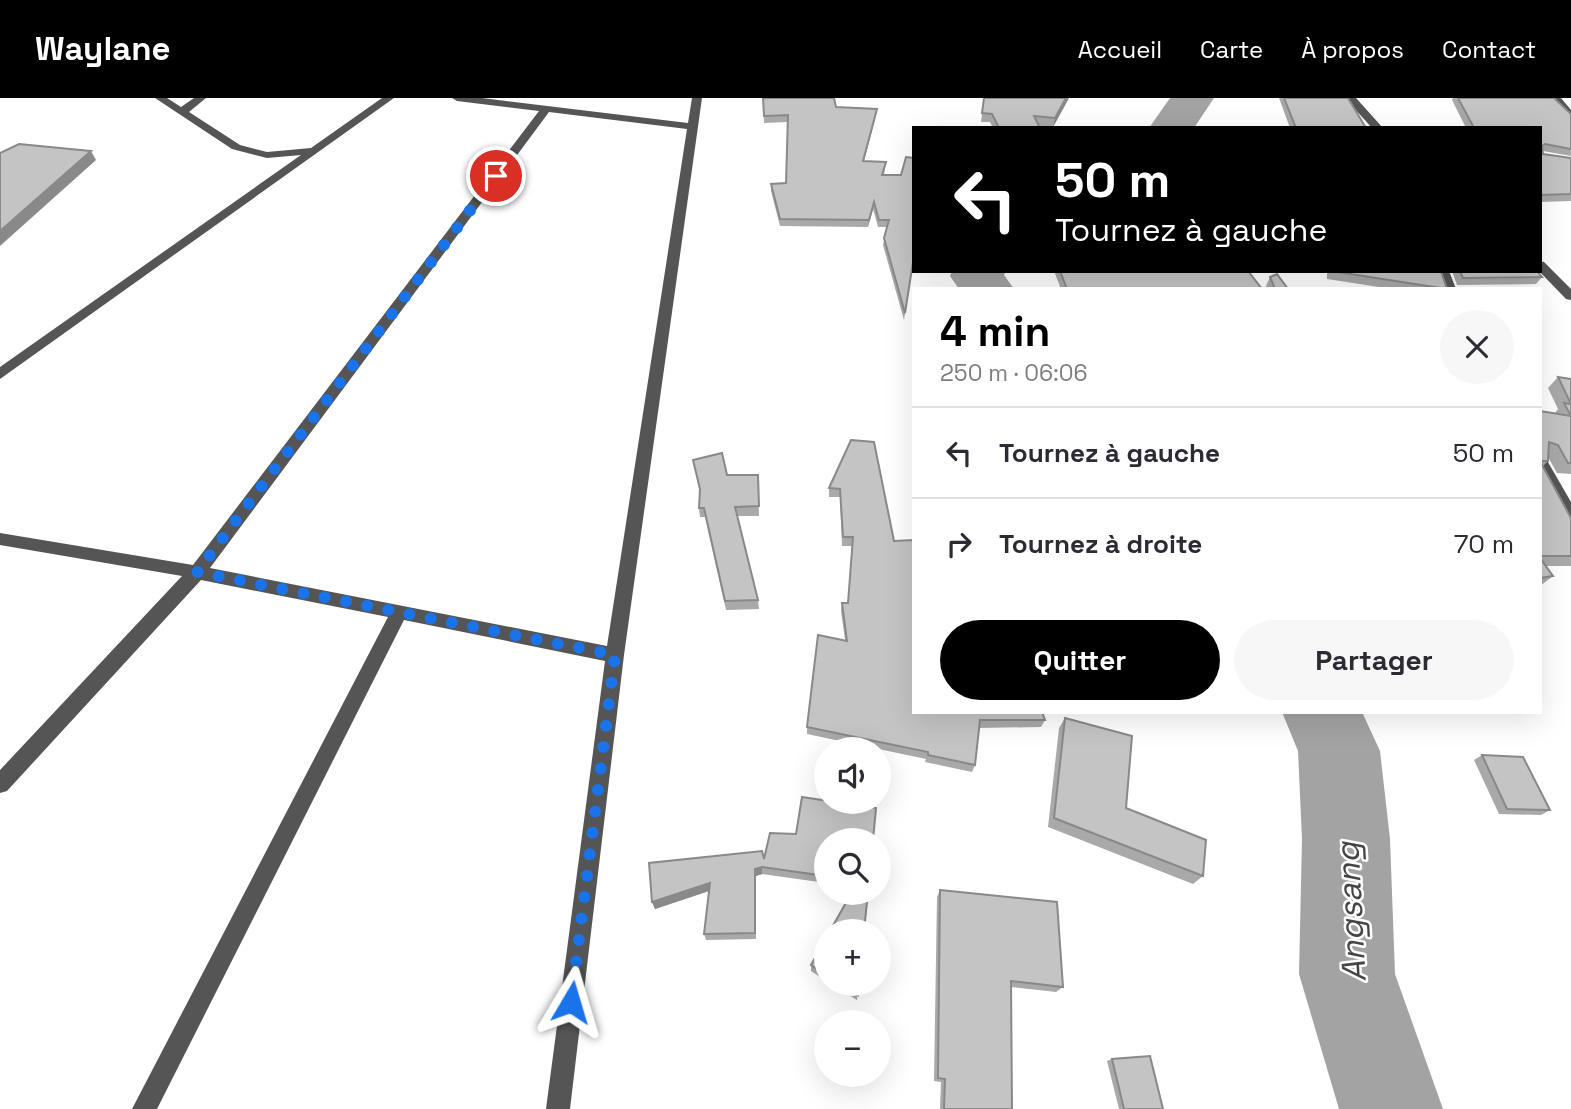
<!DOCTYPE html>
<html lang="fr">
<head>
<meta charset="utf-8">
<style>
  body { margin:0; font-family:"Space Grotesk",sans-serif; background:#f7f7f7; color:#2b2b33; height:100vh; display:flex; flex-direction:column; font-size:26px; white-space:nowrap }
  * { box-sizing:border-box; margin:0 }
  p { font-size:23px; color:#7c7c81 }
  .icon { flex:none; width:38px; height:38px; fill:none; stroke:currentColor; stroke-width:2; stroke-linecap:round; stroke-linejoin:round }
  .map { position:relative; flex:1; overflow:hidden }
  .sheet { position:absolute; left:912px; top:189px; width:630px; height:427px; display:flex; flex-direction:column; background:#fff; border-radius:0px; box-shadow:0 7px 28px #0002 }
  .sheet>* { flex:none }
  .banner { position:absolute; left:912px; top:28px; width:630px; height:147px; border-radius:0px; box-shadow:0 7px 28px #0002; background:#000; color:#fff; overflow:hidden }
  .fabs { position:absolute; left:814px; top:639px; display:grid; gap:14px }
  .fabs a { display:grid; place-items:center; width:77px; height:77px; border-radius:50%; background:#fff; box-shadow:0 7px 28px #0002; font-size:35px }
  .pin { position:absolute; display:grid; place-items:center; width:60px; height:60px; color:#fff; margin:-30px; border:4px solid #fff; border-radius:50%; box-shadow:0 2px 7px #0007 }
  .me { position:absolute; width:77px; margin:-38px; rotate:7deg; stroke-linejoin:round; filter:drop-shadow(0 0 5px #0008) }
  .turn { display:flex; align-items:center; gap:24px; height:147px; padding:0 28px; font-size:32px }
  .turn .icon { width:91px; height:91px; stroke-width:2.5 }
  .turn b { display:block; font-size:49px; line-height:60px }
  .round { display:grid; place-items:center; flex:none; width:74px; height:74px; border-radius:37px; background:#f7f7f7 }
  .overview { display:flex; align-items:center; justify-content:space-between; height:119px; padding:0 28px }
  h1 { font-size:42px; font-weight:700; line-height:52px; color:#000 }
  .action { display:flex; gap:14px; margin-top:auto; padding:14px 28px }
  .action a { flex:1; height:80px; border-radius:42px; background:#000; color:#fff; font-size:28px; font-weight:700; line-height:80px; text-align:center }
  .action a+a { background:#f7f7f7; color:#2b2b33 }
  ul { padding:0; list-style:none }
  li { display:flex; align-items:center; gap:21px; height:91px; padding:0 28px; border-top:2px solid #e1e1e2 }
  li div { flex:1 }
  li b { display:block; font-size:26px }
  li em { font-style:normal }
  header { display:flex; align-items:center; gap:42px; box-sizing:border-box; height:98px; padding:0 35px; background:#000; color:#fff }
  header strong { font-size:33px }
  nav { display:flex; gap:38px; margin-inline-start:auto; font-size:24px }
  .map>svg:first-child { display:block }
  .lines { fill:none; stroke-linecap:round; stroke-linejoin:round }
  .river { fill:#a3a3a3; fill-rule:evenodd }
  .minor { fill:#555; fill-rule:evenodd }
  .wall { fill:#a9a9a9 }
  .shaded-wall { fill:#898989 }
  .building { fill:#c4c4c4; stroke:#898989; stroke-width:2 }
  .route { stroke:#1a73e8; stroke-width:12; stroke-dasharray:0 21.6 }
  .labels { text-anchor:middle; stroke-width:5; stroke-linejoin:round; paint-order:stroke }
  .near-water-label { font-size:33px; font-style:italic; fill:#444; stroke:#fff }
</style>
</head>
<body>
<header>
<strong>Waylane</strong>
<nav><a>Accueil</a><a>Carte</a><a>À propos</a><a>Contact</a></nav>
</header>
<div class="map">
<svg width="1571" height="1011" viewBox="0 0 1571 1011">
  <rect width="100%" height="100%" fill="#fff"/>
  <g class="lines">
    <!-- river -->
    <g class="river">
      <polygon points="1170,0 1214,0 1194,30 1149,30"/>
      <polygon points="952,173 1006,173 1004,177 1014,191 959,191 950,178"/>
      <polygon points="1282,614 1362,614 1380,653 1390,741 1395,876 1443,1011 1339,1011 1299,876 1302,741 1298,653"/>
    </g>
    <!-- minor -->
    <g class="minor">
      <polygon points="155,0 167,0 181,9 194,0 206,0 189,14 240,47 267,54 311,50 382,0 394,0 0,281 0,269 301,57 267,60 232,51"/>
      <path d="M452,0h30l206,25 4,-25h10l-78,557 -54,454h-24l59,-448 -201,-41 -247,489h-25l256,-492 -187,-37 -194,211 -7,2v-23l182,-194 -182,-31v-12l193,32 346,-454 -82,-10zM549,14l138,17 -80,517 -397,-78z"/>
      <polygon points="1345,0 1356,0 1383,30 1372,30"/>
      <polygon points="1550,0 1561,0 1571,12 1571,22"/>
      <polygon points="1540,163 1544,164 1571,191 1571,202 1566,201 1539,173"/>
      <polygon points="1436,173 1449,173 1456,191 1443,191"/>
      <polygon points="1540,357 1545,359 1571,404 1571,424 1565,422 1540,377"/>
    </g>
  </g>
  <!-- wall -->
  <g class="wall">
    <polygon points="763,0 836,9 876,17 864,63 886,64 884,77 914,158 904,222 883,147 887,129 878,129 873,111 868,129 780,128 771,93 771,86 786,85 788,24 764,25"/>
    <polygon points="984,0 1069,0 1053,29 1039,28 1040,30 993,30 990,24 981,24"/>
    <polygon points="1279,0 1348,0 1366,30 1290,30"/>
    <polygon points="1453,0 1554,0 1571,16 1571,58 1543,53 1543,56 1571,60 1571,103 1540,104 1540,30 1466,30 1452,2"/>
    <polygon points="1054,173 1248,173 1262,191 1061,191"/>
    <polygon points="1327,173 1441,173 1447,191 1392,191 1327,181"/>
    <polygon points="1452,173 1537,173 1542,179 1536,186 1457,187"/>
    <polygon points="1270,179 1288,191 1267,191 1266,188"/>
    <polygon points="1558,279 1571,281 1571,376 1557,375 1548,359 1548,363 1543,368 1571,420 1571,468 1545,468 1553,478 1540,488 1540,313 1555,315 1558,311 1548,290"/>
    <polygon points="851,342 914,614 1045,622 1041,629 979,630 975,667 972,674 925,664 926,661 807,636 807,629 845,542 841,513 842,505 848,505 852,448 842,448 840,399 829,399 829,390"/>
    <polygon points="693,362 727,377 758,377 759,418 737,418 758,502 759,511 726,512 705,419 700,419 699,410 700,395"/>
    <polygon points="1065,620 1126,710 1203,778 1193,786 1048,729 1059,630"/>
    <polygon points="1482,657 1550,712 1541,717 1499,716 1474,662"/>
    <polygon points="826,742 826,785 762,776 756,778 756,841 706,842 704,836 709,793 655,811 652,804 764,761"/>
    <polygon points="940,792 1063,889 1056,894 1011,889 1012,1011 940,1011 941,984 934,983 937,799"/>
    <polygon points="826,841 826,883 811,873 811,867"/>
    <polygon points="831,886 859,886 857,902"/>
    <polygon points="1112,961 1163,1011 1119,1011 1107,963"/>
  </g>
  <!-- shaded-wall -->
  <g class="shaded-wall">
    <polygon points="1066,0 1069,0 1053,29 1055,20"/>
    <polygon points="877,11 876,17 862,70 863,63"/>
    <polygon points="91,53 96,62 0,148 0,133"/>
    <polygon points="874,104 873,111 868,129 869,122"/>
    <polygon points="762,769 762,776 756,778 756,841 755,771"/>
    <polygon points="710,785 712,792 655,811 652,804"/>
  </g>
  <!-- building -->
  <g class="building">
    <polygon points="763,0 834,0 836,9 877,11 863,63 886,64 882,77 901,77 906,59 914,60 914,158 905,215 884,140 889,122 879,122 874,104 869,122 780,121 771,86 786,85 788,17 764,18"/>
    <polygon points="984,0 1066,0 1055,20 1034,18 1040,30 999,30 992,16 982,15"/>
    <polygon points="1284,0 1348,0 1366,30 1296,30"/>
    <polygon points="1458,0 1554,0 1571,16 1571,51 1545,46 1542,48 1543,56 1571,60 1571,96 1540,97 1540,30 1474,30"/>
    <polygon points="19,46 91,53 0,133 0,55"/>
    <polygon points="1060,173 1248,173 1262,191 1067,191"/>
    <polygon points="1331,173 1441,173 1447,191"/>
    <polygon points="1460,173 1537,173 1542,179 1463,180"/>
    <polygon points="1277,176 1288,191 1275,191 1270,179"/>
    <polygon points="1558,279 1571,281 1571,318 1564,305 1571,306"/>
    <polygon points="1540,313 1571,318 1571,365 1568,365 1558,347 1549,344 1548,363 1540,363 1571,420 1571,458 1540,458"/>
    <polygon points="851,342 874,344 894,443 914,442 914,614 1042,614 1045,622 980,622 975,667 928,657 928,654 807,629 818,537 847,543 842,505 848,505 853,439 843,439 840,391 829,390"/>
    <polygon points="722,355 727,377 758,377 759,408 735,409 758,502 725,503 704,410 699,410 700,391 693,362"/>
    <polygon points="1540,460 1553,478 1540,480"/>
    <polygon points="1065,620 1132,638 1126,710 1206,742 1203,778 1054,720"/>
    <polygon points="1482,657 1523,659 1550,712 1507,711"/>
    <polygon points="802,699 876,710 873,742 826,742 826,778 762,769 755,771 755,835 704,836 710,785 652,804 649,765 762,753 764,761 770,735 796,736"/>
    <polygon points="940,792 1057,804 1063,889 1011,883 1012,1011 944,1011 945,981 938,980"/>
    <polygon points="852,794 868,794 864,833 830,833"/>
    <polygon points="826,841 826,877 811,867"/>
    <polygon points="840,886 859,886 858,897"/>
    <polygon points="1150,958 1163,1011 1124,1011 1112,961"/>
  </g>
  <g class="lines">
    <!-- route -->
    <polyline class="route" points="496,78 197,474 615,557 571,904"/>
  </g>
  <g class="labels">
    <!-- near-water labels -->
    <g class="near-water-label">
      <text transform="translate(1350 814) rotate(-93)" y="12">Angsang</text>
    </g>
  </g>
</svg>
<div class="fabs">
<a><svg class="icon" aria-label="sound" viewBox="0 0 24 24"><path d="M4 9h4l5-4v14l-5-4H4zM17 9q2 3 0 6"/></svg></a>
<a><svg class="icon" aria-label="search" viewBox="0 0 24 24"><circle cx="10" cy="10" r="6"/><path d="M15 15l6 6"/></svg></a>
<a>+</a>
<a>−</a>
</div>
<div class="pin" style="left:496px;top:78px;background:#d93025"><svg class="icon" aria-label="arrive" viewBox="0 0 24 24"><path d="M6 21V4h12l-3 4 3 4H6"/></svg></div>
<svg class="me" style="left:571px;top:904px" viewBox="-20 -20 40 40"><path d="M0-17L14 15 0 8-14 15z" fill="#1a73e8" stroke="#fff" stroke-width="4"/></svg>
<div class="banner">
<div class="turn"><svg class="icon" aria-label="left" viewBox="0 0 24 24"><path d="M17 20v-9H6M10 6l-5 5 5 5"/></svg><div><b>50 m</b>Tournez à gauche</div></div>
</div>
<section class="sheet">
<div class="overview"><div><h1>4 min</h1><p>250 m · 06:06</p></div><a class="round"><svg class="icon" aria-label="close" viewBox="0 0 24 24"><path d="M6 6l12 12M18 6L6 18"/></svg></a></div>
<ul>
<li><svg class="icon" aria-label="left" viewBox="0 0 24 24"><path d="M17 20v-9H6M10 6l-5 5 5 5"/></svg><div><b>Tournez à gauche</b></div><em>50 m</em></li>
<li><svg class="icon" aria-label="right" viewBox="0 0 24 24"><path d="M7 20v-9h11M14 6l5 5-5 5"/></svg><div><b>Tournez à droite</b></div><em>70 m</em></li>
</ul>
<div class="action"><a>Quitter</a><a>Partager</a></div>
</section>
</div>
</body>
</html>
